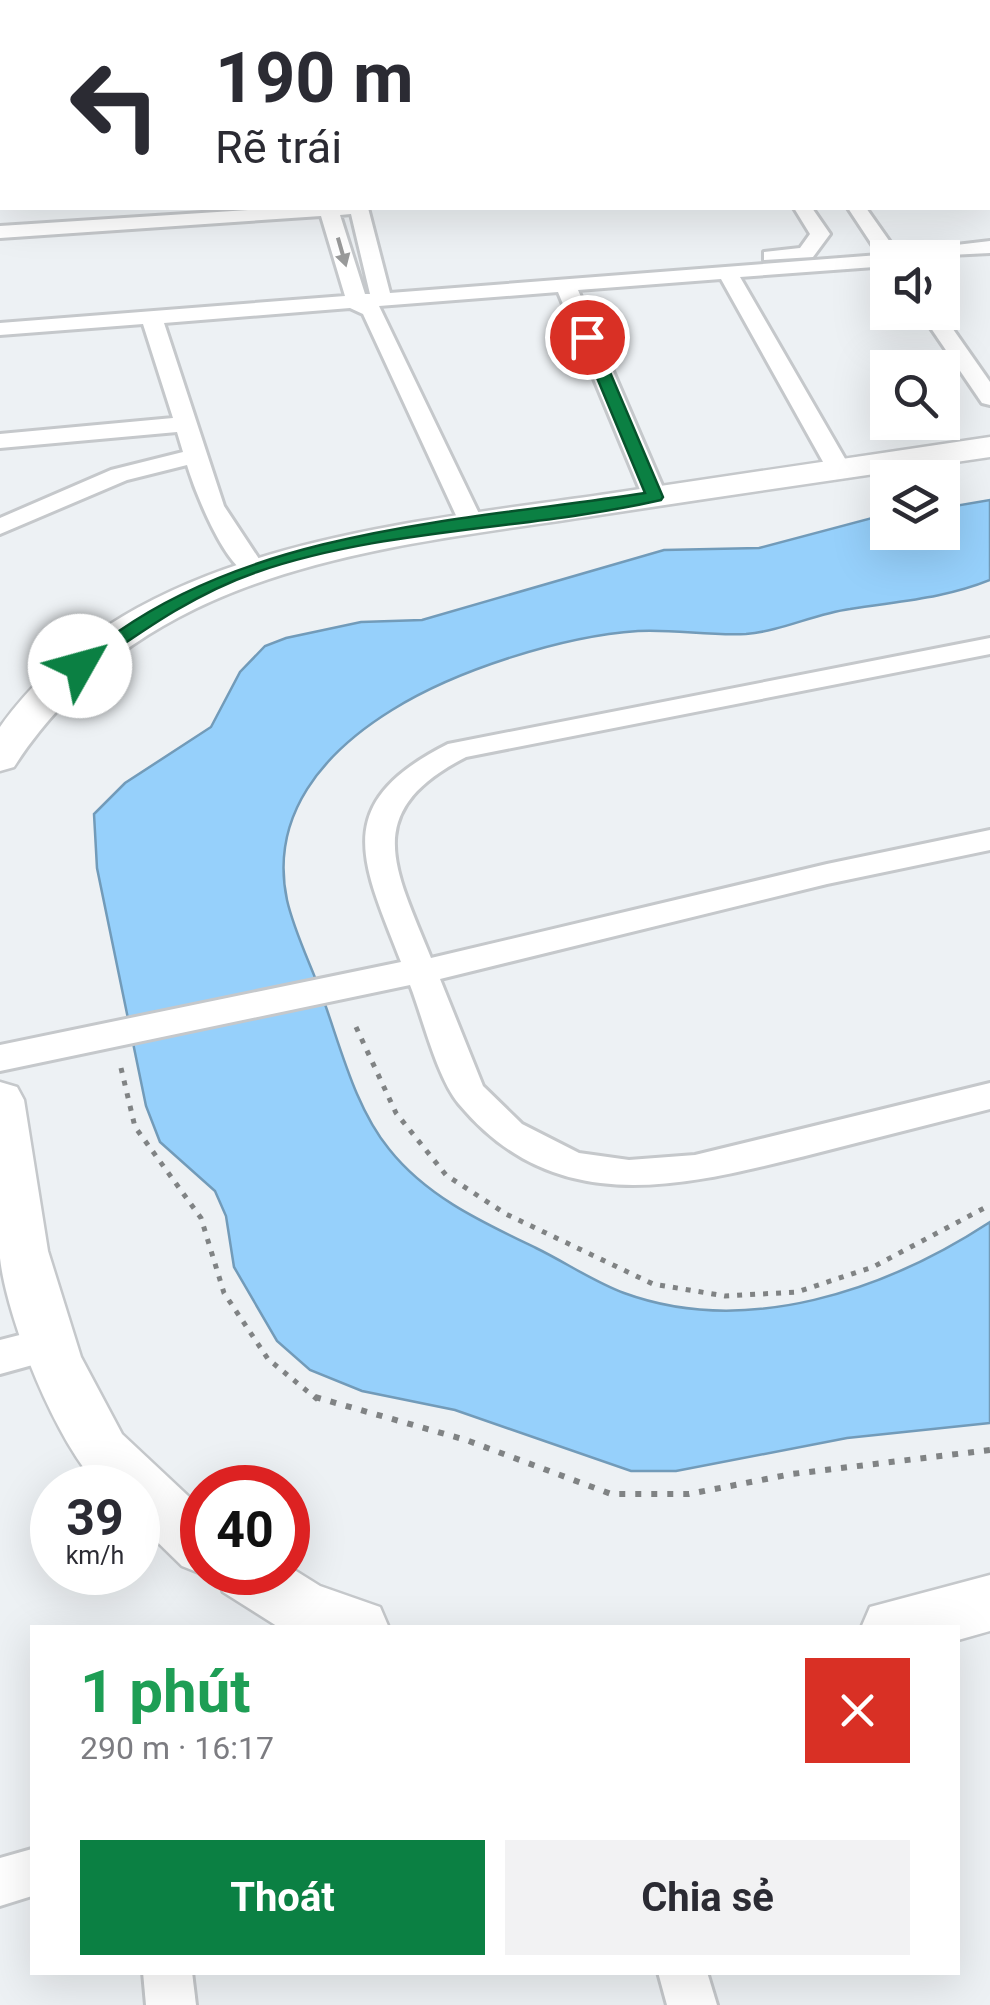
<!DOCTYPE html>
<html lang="vi">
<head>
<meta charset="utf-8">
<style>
  body { margin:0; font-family:Roboto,sans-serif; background:#f2f2f3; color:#2b2b33; height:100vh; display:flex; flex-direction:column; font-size:38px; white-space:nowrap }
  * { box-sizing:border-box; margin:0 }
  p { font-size:32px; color:#7c7c81 }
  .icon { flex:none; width:55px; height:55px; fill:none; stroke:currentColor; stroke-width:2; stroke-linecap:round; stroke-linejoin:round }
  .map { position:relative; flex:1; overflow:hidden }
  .panel { position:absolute; left:30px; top:1625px; width:930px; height:350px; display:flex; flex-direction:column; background:#fff; border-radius:0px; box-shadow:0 10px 40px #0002 }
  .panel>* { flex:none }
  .hud { position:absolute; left:0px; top:0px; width:990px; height:210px; box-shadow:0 10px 40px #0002; background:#fff; color:#2b2b33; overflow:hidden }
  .tools { position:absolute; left:870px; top:240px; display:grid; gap:20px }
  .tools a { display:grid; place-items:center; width:90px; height:90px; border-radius:0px; background:#fff; box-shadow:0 10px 40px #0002; font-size:50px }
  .speed { position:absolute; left:30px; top:1465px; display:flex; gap:20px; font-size:50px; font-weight:700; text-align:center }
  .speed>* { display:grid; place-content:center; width:130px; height:130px; border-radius:50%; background:#fff; box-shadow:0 10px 40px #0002; line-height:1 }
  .speed small { font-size:25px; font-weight:400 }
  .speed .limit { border:15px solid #d22; background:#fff; color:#111 }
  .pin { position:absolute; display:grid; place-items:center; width:85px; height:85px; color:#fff; margin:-42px; border:5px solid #fff; border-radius:50%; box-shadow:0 2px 10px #0007 }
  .me { position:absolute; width:110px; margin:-55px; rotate:52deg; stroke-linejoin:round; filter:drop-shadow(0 0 8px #0008) }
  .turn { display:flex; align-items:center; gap:35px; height:210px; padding:0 50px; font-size:45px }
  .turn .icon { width:130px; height:130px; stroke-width:2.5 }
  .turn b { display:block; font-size:70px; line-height:85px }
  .round { display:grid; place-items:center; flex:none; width:105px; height:105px; border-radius:0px; background:#f2f2f3 }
  .overview { display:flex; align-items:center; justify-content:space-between; height:170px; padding:0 50px }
  h1 { font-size:60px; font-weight:700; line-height:75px; color:#1e9e55 }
  .primary-button { display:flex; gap:20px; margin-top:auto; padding:20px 50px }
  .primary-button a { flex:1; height:115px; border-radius:0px; background:#0b8043; color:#fff; font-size:40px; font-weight:700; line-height:115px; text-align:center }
  .primary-button a+a { background:#f2f2f3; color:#2b2b33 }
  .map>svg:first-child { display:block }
  .water { fill:#96d0fb; stroke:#729bb9; stroke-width:2.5 }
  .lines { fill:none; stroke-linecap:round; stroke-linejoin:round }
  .canal { fill:#96d0fb; fill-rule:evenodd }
  .street-casing { stroke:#c5c8cb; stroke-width:6 }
  .secondary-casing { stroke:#c5c8cb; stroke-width:5 }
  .primary-casing { stroke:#c5c8cb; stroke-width:5 }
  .path-far1 { stroke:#808384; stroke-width:5; stroke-dasharray:5 8; stroke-linecap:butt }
  .path { stroke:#808384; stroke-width:6; stroke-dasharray:6 10; stroke-linecap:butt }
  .street { fill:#fff; fill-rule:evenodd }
  .secondary { fill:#fff; fill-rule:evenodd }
  .primary { fill:#fff; fill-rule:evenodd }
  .oneway { fill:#999a9a }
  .route { fill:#0b8043; stroke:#07532c; stroke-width:2.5 }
</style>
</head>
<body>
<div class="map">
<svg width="990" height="2005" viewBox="0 0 990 2005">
  <rect width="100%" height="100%" fill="#edf1f4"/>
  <!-- water -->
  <path class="water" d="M990,500v80c-47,19 -91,21 -140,29 -36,5 -68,22 -104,25 -36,2 -72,-5 -108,-3 -75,5 -182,39 -246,79 -68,42 -123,105 -105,190 7,31 23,63 34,93 19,51 33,113 68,156 38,48 93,73 147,99 29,14 58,34 88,45 123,45 262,-3 366,-71v201l-143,15 -171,33h-45l-176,-61 -93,-19 -52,-21 -33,-29 -43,-74 -8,-51 -11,-25 -55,-49 -14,-36 -49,-238 -3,-54 31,-31 86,-56 29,-55 25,-26 21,-8 75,-16 61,-2 242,-70 95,-2 128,-34 1,18h54l1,-24z"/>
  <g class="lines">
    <!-- canal -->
    <polygon class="canal" points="559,0 623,0 558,2"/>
    <defs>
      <g id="street">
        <polygon points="659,0 675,0 677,2 661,2"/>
        <polygon points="2,40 2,50 0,51 0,41"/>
        <rect x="0" y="100" width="2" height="10"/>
        <rect x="0" y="164" width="2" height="10"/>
        <polygon points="988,179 990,179 990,191 988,190"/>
        <path d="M281,208h87l22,85 489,-38 -31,-47h18l31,44 93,-11v12l-102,5v8l-148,11 111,192 -4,5h-16l-4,-5 -106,-190 -143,11 89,207 -4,5 -8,2 -12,-7 -85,-205 -179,14 105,218 -3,5 -9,2 -12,-7 -97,-210 -13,-6 -186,15 60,183 41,62 -4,5 -9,3c-27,-7 -57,-85 -65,-111l-60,15 -127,54v-16l111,-48 72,-18 -6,-20 -177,16v-14l173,-16 -30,-94 -143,11v-12l345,-27 -24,-80 -321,22v-12zM351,214l19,80h-5l-25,-79z"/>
        <polygon points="794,208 812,208 830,234 813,257 764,260 764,252 800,248 810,234"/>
        <polygon points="920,312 941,312 990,382 990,405 982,403"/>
        <path d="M990,638v16l-524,103c-107,55 -71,111 -35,201l396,-94 163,-34v20l-163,34 -387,95 43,107 39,38 57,29 50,7 66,-5 295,-72v26c-62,16 -124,31 -185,47 -126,31 -250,63 -346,-52 -22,-26 -36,-86 -49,-119l-410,86v-26l401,-83c-39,-101 -72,-158 47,-218z"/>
        <polygon points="51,1327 65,1332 70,1344 65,1356 0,1374 0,1340"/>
        <polygon points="32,1849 32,1896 0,1906 0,1858"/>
        <polygon points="143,1972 192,1972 196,2005 146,2005"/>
        <polygon points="658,1972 707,1972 717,2005 667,2005"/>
      </g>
      <g id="secondary">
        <path d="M990,437v20c-130,19 -261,38 -391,58 -217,33 -453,49 -585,252l-14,4v-44c131,-184 403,-203 607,-233 127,-19 255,-38 383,-57z"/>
        <path d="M0,1082l17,5 7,13 24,151 33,106 41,77 80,75v63h4l-4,2 -20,-8 -44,-43v-35h-37c-44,-43 -94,-168 -101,-230 0,-57 0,-119 0,-176z"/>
        <polygon points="288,1566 320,1586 380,1607 389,1628 280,1628 223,1592 215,1572 288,1572"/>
        <polygon points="990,1575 990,1631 958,1640 958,1628 861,1628 870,1607"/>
      </g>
      <g id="primary">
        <polygon points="319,0 386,0 318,2"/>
        <rect x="0" y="14" width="2" height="14"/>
      </g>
    </defs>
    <!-- street casing -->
    <use href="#street" class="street-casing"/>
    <!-- secondary casing -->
    <use href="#secondary" class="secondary-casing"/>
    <!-- primary casing -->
    <use href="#primary" class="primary-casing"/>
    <!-- path-far1 -->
    <g class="path-far1">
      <polyline points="356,1027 396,1113 446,1175 506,1214 653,1284 725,1296 797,1292 873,1267 990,1205"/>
      <polyline points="121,1068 135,1127 201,1218 224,1293 268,1359 318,1400"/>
    </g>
    <!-- path -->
    <polyline class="path" points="315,1397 466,1440 611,1494 689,1494 792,1474 990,1450"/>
    <!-- street -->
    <use href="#street" class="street"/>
    <!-- secondary -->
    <use href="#secondary" class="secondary"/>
    <!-- primary -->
    <use href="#primary" class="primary"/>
  </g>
  <!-- one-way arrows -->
  <defs><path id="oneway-solid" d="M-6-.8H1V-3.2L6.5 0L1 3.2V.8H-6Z" transform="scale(2.5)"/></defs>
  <use class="oneway" href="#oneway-solid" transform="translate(342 252) rotate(74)"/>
  <!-- route -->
  <path class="route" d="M587,333l8,4 68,160 -2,3c-131,30 -277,28 -404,72 -64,22 -116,60 -171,98l-16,-4c13,-14 33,-24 49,-35 148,-103 352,-111 526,-138l-65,-156z"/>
</svg>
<div class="tools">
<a><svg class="icon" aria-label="sound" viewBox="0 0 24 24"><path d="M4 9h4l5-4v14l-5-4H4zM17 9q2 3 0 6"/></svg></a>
<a><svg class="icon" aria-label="search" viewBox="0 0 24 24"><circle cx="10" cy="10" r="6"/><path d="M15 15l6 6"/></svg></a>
<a><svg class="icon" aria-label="layers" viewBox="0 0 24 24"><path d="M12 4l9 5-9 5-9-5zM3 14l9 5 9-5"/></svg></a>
</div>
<div class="speed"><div>39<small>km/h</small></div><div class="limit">40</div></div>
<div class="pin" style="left:587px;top:337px;background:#d93025"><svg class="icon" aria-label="arrive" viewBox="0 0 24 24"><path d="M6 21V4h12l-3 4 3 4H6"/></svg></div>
<svg class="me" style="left:80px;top:666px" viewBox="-20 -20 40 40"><circle r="19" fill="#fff"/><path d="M0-13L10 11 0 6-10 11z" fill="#0b8043"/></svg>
<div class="hud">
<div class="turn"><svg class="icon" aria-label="left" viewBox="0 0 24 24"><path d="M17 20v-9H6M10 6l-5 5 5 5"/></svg><div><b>190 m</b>Rẽ trái</div></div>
</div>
<section class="panel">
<div class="overview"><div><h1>1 phút</h1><p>290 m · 16:17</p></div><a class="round" style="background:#d93025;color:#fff"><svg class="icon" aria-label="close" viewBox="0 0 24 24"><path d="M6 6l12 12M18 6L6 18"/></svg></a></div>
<div class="primary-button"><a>Thoát</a><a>Chia sẻ</a></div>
</section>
</div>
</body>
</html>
